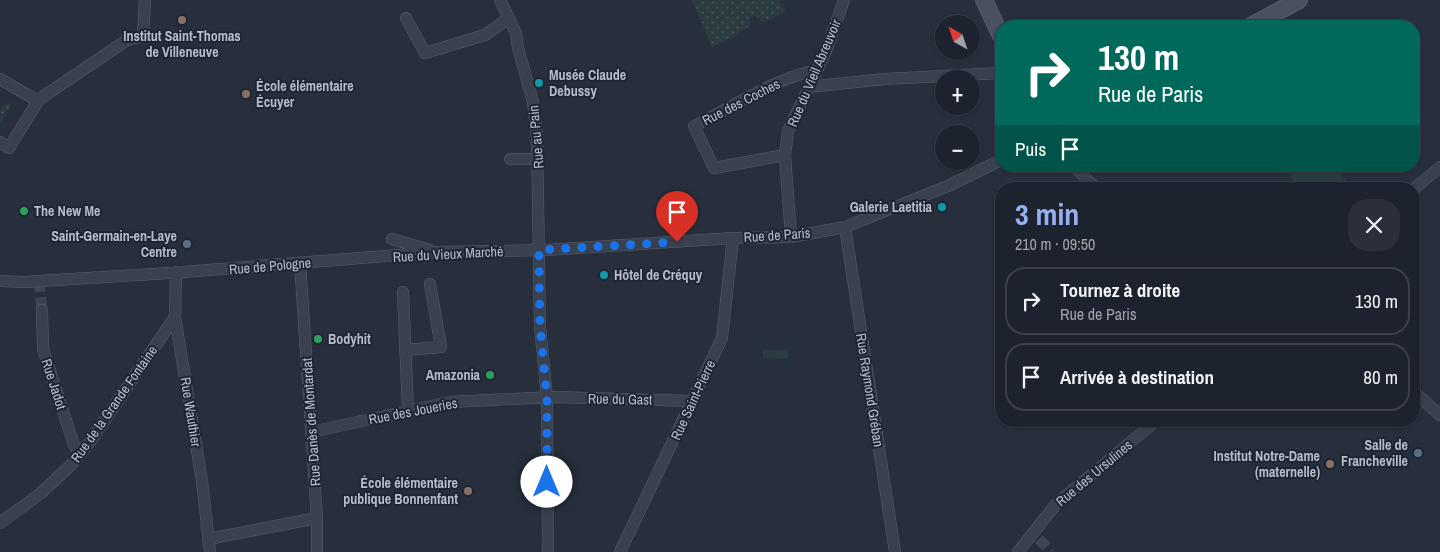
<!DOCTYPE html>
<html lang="fr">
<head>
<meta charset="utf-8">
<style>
  body { margin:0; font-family:"Archivo Narrow",sans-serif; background:#2a2f3a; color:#f1f3f6; height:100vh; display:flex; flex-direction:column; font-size:19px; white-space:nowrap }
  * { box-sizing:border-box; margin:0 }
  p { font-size:16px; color:#a0a4aa }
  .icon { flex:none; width:28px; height:28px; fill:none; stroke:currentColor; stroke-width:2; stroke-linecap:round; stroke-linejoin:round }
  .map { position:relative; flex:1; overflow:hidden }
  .details { position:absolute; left:995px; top:182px; width:425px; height:245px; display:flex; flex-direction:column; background:#1d232e; border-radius:20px; box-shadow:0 1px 4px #0004,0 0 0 1px #3b404a }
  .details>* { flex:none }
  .hud { position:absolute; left:995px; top:20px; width:425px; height:152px; border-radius:20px; box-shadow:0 1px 4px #0004,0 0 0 1px #3b404a; background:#00695c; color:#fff; overflow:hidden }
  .needle { width:32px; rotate:320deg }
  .controls { position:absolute; left:935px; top:15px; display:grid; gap:10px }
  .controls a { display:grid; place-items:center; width:45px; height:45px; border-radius:50%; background:#1d232e; box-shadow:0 1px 4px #0004,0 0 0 1px #3b404a; font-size:25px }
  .pin { position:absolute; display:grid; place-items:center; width:42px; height:42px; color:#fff; margin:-51px -21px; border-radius:50% 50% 50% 0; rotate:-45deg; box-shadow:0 0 5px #0007 }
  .pin .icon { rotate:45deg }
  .me { position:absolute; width:55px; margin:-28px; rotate:0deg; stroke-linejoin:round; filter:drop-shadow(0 0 4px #0008) }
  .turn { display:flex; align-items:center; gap:18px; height:105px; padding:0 20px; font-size:22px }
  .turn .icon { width:65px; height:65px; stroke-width:2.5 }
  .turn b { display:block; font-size:35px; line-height:42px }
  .then { display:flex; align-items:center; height:48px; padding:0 20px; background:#0003; gap:10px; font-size:19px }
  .round { display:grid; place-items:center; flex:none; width:52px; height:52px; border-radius:20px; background:#2a2f3a }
  .headline { display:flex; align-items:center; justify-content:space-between; height:85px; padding:0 20px }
  h1 { font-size:30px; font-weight:700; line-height:38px; color:#94b0f0 }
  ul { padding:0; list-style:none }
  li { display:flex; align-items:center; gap:15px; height:68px; margin:0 10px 8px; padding:0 10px; border:2px solid #3b404a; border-radius:20px }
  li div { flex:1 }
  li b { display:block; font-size:19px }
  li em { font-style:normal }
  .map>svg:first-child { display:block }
  .grass { fill:url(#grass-dots) }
  .green { fill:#2a3c3f }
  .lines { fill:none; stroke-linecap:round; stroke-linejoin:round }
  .street-tunnel { stroke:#3d4452; stroke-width:11; stroke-dasharray:11 5.5; stroke-linecap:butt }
  .street-casing { stroke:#585f6b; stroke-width:12 }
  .secondary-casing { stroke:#585f6b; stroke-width:18 }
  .street { stroke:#3a414e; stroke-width:11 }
  .secondary { stroke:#495060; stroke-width:16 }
  .route { stroke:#1a73e8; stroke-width:9; stroke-dasharray:0 16.2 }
  .education-dot { fill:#8d6e63; stroke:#1f2633; stroke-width:2 }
  .culture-dot { fill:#0f9aa8; stroke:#1f2633; stroke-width:2 }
  .leisure-dot { fill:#2e9e5b; stroke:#1f2633; stroke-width:2 }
  .service-dot { fill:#5c6f8a; stroke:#1f2633; stroke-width:2 }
  .labels { text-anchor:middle; stroke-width:4; stroke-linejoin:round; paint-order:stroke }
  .poi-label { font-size:14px; font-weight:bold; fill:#b7bcc8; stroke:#1f2633; text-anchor:end }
  .street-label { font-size:14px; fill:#b7bcc8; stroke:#1f2633 }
</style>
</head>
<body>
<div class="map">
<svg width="1440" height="552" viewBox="0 0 1440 552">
  <defs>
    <pattern id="grass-dots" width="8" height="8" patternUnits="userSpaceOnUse" patternTransform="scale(1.25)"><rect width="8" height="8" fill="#2a3c3f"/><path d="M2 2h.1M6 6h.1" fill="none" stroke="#475659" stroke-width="1.8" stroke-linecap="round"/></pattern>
  </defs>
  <rect width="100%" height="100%" fill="#272f3d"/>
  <!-- grass -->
  <g class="grass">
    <polygon points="692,0 781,0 779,2 786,10 772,19 762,22 755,15 750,19 750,26 737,34 737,35 712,47"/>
    <polygon points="12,103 0,124 0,111 3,105"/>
  </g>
  <!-- green -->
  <g class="green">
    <polygon points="1285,166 1335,166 1352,189 1298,189"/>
    <polygon points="763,350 788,350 788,359 763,358"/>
  </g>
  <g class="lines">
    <!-- street-tunnel -->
    <g class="street-tunnel">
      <polyline points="39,281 42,310"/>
      <polyline points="1039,539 1051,552"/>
    </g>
    <defs>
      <g id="street">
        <polyline points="500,0 516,33 518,48 533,102 537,136 540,327 547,398 548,552"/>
        <polyline points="406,18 425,53 485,35 509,18"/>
        <polyline points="0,79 38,101"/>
        <polyline points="808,87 885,79 1001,73"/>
        <polyline points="0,142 9,148 38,101 44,96 127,40 143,36 145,0"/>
        <path d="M785,155l-71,13 -20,-42c40,-20 78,-46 122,-56"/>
        <polyline points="510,159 539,159"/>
        <polyline points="1074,166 1090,183 1100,189"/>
        <polyline points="1414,189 1440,167"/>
        <polyline points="845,227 895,552"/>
        <polyline points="791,237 785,155 788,131 826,51 844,0"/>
        <polyline points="392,239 430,250"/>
        <polyline points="300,263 317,518 317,552"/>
        <polyline points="176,272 175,317 202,481 210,552"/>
        <polyline points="183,272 436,252 546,250 733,238 791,237 845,227 948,186 1001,160"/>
        <polyline points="0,281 24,282 169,273"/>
        <polyline points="403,292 408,411"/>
        <polyline points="42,310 43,349 74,445 80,454"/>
        <polyline points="405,350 441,347 430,284"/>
        <polyline points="1414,392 1440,415"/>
        <polyline points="311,432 450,402 552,397 693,401"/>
        <polyline points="0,523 41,493 72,464 89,443 175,317"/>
        <polyline points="208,539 317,518"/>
        <polyline points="620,552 722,338 733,238"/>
        <polyline points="1018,552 1056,504 1156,421"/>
      </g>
      <g id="secondary">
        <polyline points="984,0 1001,36"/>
        <polyline points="1251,26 1299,0"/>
      </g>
    </defs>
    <!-- street casing -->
    <use href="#street" class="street-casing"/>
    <!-- secondary casing -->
    <use href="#secondary" class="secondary-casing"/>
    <!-- street -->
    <use href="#street" class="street"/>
    <!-- secondary -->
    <use href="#secondary" class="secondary"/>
  </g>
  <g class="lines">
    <!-- route -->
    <polyline class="route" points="547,482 547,398 540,327 539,250 677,242"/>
  </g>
  <!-- markers -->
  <g class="education-dot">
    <circle cx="182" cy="20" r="5"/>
    <circle cx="246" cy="94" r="5"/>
    <circle cx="1330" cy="464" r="5"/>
    <circle cx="468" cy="491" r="5"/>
  </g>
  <g class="culture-dot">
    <circle cx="539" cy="83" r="5"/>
    <circle cx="942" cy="207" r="5"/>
    <circle cx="604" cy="275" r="5"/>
  </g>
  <g class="leisure-dot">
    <circle cx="24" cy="211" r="5"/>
    <circle cx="318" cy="339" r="5"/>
    <circle cx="490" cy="375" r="5"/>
  </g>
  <g class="service-dot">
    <circle cx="187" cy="244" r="5"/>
    <circle cx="1418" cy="453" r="5"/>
  </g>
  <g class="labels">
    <!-- poi labels -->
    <g class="poi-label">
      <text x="182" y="41" text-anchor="middle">Institut Saint-Thomas<tspan x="182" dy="16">de Villeneuve</tspan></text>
      <text x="549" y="80" text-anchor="start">Musée Claude<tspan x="549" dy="16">Debussy</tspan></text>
      <text x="256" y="91" text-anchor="start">École élémentaire<tspan x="256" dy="16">Écuyer</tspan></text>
      <text x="932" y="212">Galerie Laetitia</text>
      <text x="34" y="216" text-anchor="start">The New Me</text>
      <text x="177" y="241">Saint-Germain-en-Laye<tspan x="177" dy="16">Centre</tspan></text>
      <text x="614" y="280" text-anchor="start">Hôtel de Créquy</text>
      <text x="328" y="344" text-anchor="start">Bodyhit</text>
      <text x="480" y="380">Amazonia</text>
      <text x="1408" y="450">Salle de<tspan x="1408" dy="16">Francheville</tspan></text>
      <text x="1320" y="461">Institut Notre-Dame<tspan x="1320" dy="16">(maternelle)</tspan></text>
      <text x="458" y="488">École élémentaire<tspan x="458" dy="16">publique Bonnenfant</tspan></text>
    </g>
    <!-- street labels -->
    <g class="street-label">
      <text transform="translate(814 73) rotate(-67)" y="5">Rue du Vieil Abreuvoir</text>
      <text transform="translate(741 102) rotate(-27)" y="5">Rue des Coches</text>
      <text transform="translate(536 137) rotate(-95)" y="5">Rue au Pain</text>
      <text transform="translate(777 235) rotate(-4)" y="5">Rue de Paris</text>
      <text transform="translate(448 254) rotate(-3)" y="5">Rue du Vieux Marché</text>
      <text transform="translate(270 266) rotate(-5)" y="5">Rue de Pologne</text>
      <text transform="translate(54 384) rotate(72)" y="5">Rue Jadot</text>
      <text transform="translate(870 390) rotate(81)" y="5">Rue Raymond Gréban</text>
      <text transform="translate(620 399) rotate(1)" y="5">Rue du Gast</text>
      <text transform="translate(693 400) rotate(-65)" y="5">Rue Saint-Pierre</text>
      <text transform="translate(114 404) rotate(-55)" y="5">Rue de la Grande Fontaine</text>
      <text transform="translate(413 411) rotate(-11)" y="5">Rue des Joueries</text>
      <text transform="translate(191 412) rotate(81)" y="5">Rue Wauthier</text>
      <text transform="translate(311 422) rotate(-94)" y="5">Rue Danès de Montardat</text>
      <text transform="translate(1094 473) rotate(-40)" y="5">Rue des Ursulines</text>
    </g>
  </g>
</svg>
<div class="controls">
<a><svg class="needle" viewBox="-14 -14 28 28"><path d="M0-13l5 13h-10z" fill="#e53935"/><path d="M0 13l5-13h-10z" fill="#a0a4aa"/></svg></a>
<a>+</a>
<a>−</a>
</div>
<div class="pin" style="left:677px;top:242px;background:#d93025"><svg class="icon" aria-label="arrive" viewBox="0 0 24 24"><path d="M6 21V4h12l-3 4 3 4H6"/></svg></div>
<svg class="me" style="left:547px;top:482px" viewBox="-20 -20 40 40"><circle r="19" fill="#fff"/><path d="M0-13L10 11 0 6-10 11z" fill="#1a73e8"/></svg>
<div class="hud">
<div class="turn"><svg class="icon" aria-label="right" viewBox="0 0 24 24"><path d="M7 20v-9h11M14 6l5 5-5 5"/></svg><div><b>130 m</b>Rue de Paris</div></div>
<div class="then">Puis<svg class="icon" aria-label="arrive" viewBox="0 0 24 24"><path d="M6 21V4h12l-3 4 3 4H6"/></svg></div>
</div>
<section class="details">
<div class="headline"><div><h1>3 min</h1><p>210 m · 09:50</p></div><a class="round"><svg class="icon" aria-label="close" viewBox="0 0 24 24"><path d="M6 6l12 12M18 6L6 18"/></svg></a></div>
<ul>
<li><svg class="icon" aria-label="right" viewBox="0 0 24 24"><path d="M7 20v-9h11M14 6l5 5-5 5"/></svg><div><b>Tournez à droite</b><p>Rue de Paris</p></div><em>130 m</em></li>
<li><svg class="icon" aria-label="arrive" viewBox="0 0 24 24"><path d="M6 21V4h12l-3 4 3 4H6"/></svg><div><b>Arrivée à destination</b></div><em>80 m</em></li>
</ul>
</section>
</div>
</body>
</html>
